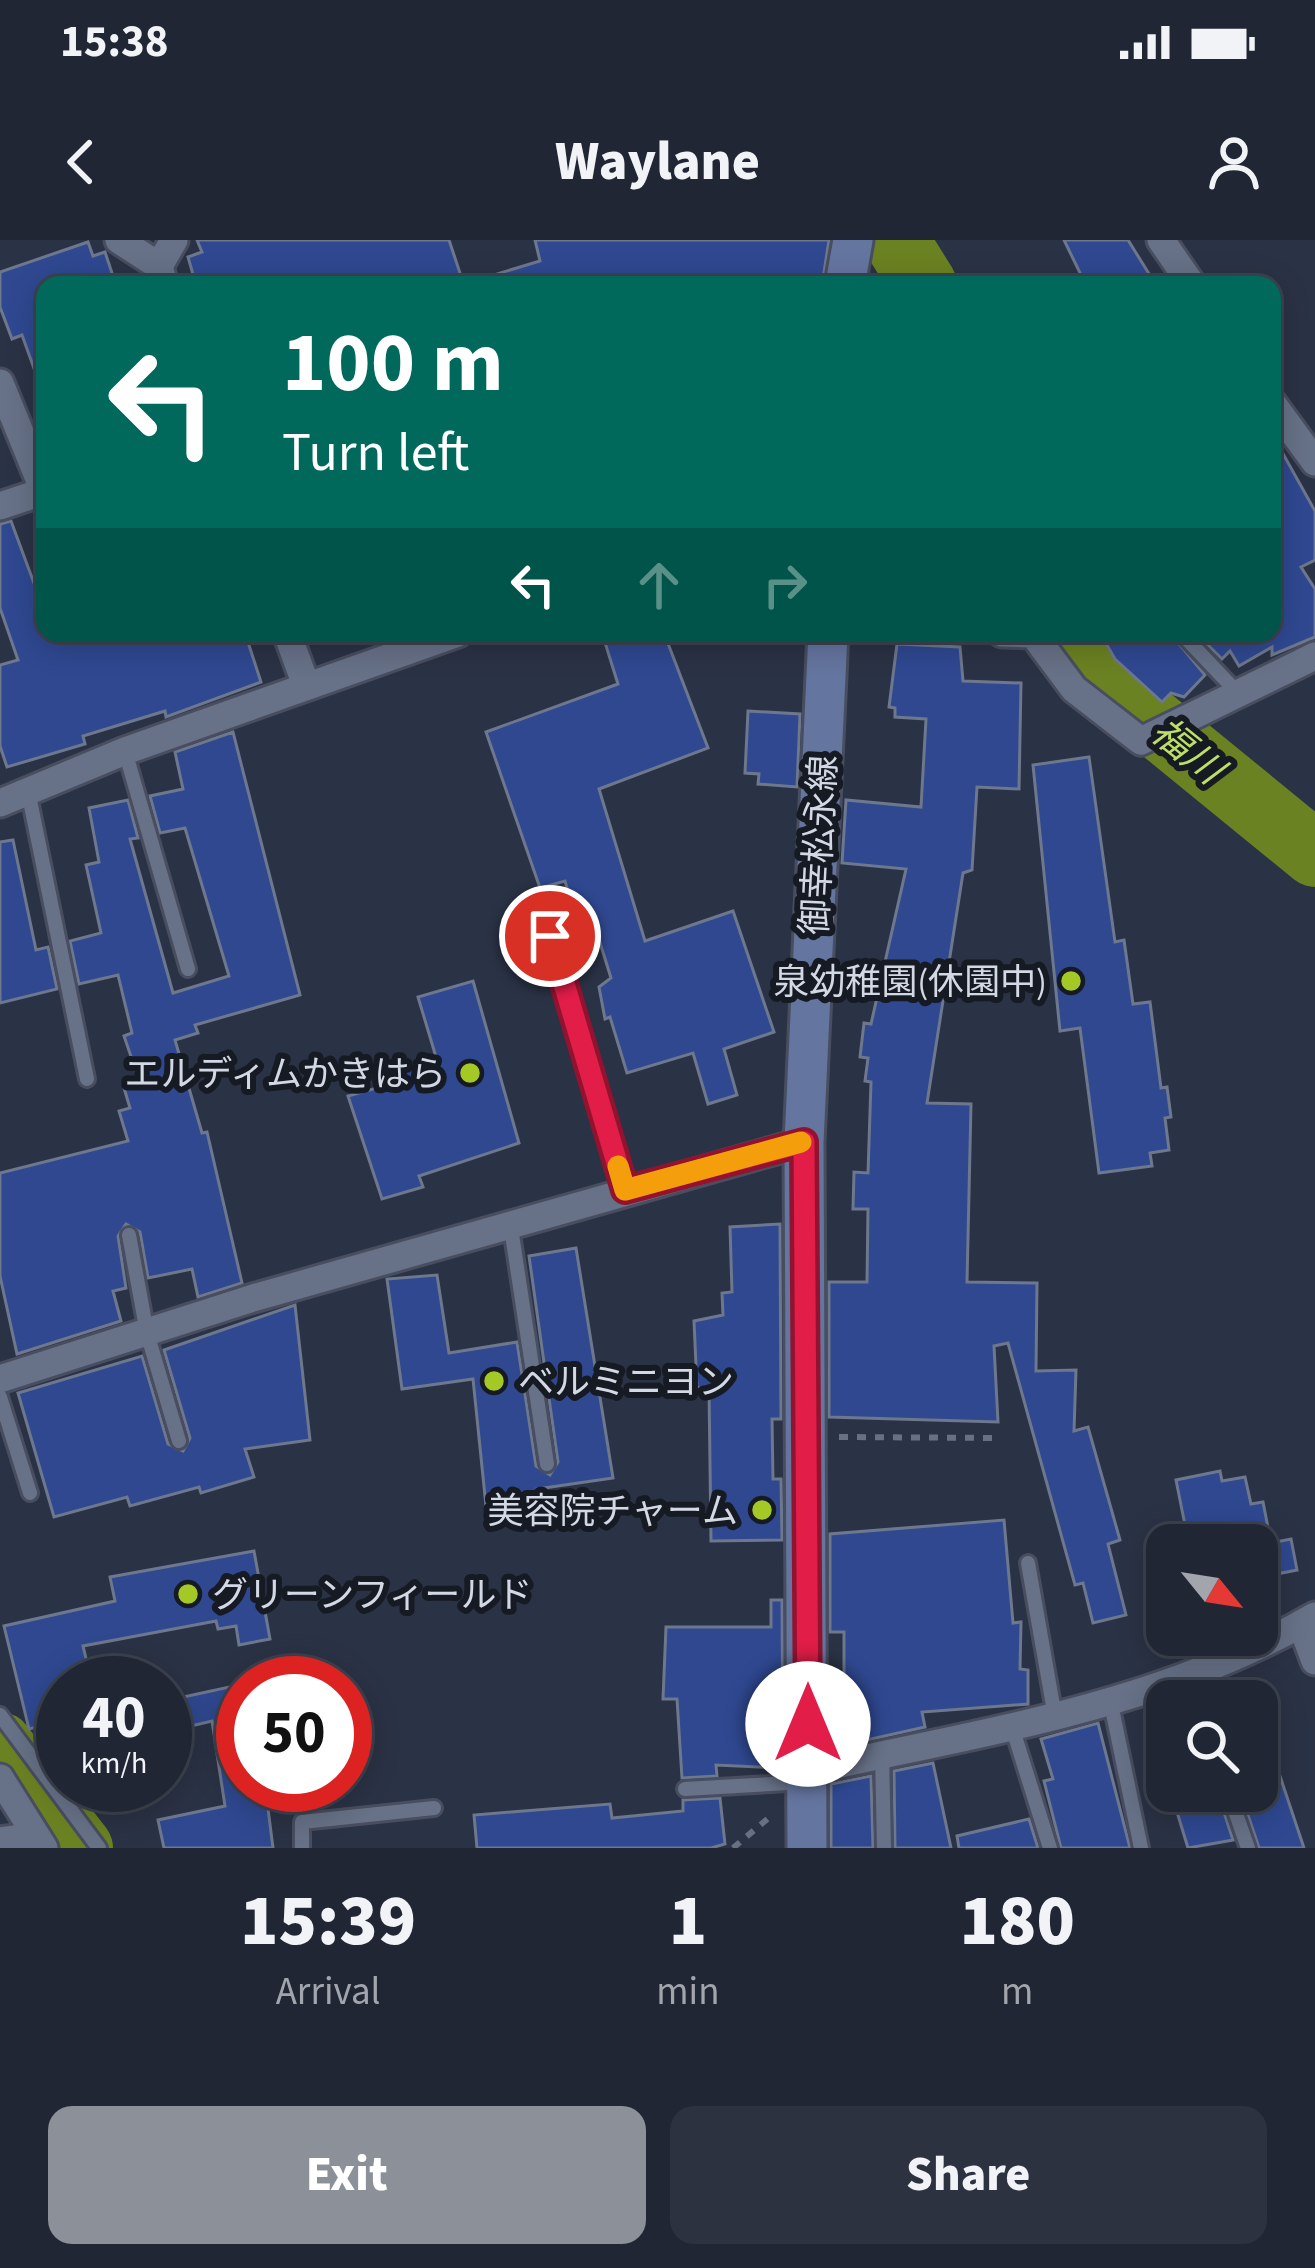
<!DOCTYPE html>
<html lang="en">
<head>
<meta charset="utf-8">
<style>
  body { margin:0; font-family:"Source Sans 3","Noto Sans JP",sans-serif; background:#2d3240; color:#f1f3f6; height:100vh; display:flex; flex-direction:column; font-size:45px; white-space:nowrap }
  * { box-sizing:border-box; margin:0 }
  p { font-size:39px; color:#a2a5ac }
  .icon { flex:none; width:66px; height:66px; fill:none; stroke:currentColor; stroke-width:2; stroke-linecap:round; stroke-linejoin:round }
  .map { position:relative; height:1608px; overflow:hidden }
  .panel { display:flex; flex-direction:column; background:#202634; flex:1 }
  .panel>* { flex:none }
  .banner { position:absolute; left:36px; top:36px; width:1245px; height:366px; border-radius:24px; box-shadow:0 6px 30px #0003,0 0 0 3px #3d434f; background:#00695c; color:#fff; overflow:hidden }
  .needle { width:78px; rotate:120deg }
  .buttons { position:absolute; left:1146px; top:1284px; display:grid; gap:24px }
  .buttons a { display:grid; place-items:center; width:132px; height:132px; border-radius:24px; background:#202634; box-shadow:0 6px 30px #0003,0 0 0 3px #3d434f; font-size:60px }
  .speed { position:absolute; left:36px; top:1416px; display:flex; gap:24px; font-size:60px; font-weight:700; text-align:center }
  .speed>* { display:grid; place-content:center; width:156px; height:156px; border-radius:50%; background:#202634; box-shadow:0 6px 30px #0003,0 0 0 3px #3d434f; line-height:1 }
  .speed small { font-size:30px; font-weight:400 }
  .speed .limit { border:18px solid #d22; background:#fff; color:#111 }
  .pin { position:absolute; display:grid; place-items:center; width:102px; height:102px; color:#fff; margin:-51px; border:6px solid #fff; border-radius:50%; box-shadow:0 3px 12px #0007 }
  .me { position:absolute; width:132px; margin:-66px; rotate:0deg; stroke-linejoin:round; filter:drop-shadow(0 0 9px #0008) }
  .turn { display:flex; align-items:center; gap:42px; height:252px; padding:0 48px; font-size:54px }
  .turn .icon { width:156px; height:156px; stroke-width:2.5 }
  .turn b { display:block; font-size:84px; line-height:102px }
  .lanes { display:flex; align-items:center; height:114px; padding:0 48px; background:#0003; justify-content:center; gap:60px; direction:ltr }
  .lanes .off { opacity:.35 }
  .eta { display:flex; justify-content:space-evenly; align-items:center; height:204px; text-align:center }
  .eta b { font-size:72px; font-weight:800; line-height:84px }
  .primary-button { display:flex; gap:24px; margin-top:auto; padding:24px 48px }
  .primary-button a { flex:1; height:138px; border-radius:24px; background:#8c9099; color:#fff; font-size:48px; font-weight:800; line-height:138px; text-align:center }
  .primary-button a+a { background:#2d3240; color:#f1f3f6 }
  .status { display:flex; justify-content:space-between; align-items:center; height:84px; padding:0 60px; background:#202634; direction:ltr }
  .status svg { height:33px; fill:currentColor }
  header { display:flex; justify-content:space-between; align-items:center; height:156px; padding:0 48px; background:#202634; font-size:54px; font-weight:800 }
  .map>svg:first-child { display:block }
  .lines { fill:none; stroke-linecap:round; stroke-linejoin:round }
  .river { stroke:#6b8222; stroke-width:66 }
  .building { fill:#2f4890; stroke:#6d778d; stroke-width:3 }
  .service-casing { stroke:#484e5f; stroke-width:20 }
  .minor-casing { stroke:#484e5f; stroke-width:33 }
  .secondary-casing { stroke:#484e5f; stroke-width:45 }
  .path { stroke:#697081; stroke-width:6; stroke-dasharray:9 9; stroke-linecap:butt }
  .service { stroke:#677187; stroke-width:14 }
  .minor { stroke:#677187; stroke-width:27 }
  .secondary { stroke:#64759f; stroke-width:39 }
  .route-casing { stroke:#92132f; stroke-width:30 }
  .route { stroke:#e11d48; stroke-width:21 }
  .slow { stroke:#f59e0b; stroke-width:21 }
  .poi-dot { fill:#a4c825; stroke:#161a23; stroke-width:4.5 }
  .labels { text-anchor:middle; stroke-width:12; stroke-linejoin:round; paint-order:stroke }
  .street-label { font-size:36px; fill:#d2d8e4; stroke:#161a23 }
  .poi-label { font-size:36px; fill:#d2d8e4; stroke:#161a23; text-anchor:end }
  .water-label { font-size:39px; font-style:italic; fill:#bedf66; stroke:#161a23 }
</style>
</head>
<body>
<div class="status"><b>15:38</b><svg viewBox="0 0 49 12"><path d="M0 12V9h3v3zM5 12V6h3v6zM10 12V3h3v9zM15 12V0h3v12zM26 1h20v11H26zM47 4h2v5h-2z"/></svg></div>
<header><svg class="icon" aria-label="back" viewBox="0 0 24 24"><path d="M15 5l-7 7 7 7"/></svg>Waylane<svg class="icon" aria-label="person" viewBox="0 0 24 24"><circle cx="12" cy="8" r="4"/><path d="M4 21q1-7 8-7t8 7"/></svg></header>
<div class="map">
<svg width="1315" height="1608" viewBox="0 0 1315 1608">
  <rect width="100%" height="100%" fill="#2a3245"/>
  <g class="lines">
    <!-- river -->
    <g class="river">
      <polyline points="896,0 924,45"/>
      <polyline points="1079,393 1108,445 1315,614"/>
      <polyline points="0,1505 80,1608"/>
    </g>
  </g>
  <!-- building -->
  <g class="building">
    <polygon points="197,0 449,0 464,45 196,45 188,17 202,12"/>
    <polygon points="535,0 829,0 822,45 488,45 487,37 540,21"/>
    <polygon points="1064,0 1128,0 1156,45 1072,45 1083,39"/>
    <polygon points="88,2 93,16 105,12 116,45 45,45 41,148 22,95 12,99 0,67 0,32"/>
    <polygon points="1272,194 1315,271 1315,320 1301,327 1315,349 1315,397 1272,415 1272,407 1239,426 1230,411 1222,419 1196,393 1272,393 1272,283 1282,294 1272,275"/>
    <polygon points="11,281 45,373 45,393 245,393 261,442 166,477 165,471 83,496 85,504 7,527 0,506 0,425 18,420 0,368 0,284"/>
    <polygon points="602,393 664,393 708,508 599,549 645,701 733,671 774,792 724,809 737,855 708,864 693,813 627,833 610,777 605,779 599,747 611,738 588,664 573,669 565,641 540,648 486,492 618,444"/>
    <polygon points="1100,393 1170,393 1205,435 1184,457 1171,453 1162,462 1115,419"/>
    <polygon points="897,404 960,407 963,441 1021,443 1019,549 977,547 972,630 963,633 927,863 971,864 967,1042 1037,1043 1036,1131 1076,1130 1074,1191 1088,1187 1120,1300 1108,1304 1126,1375 1093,1383 1083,1343 1075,1345 1008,1103 994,1106 998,1182 829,1177 829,1042 867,1042 868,969 853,969 854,932 868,933 871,842 865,841 868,818 860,817 864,783 871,784 906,629 842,623 846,560 921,567 926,479 895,477 895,468 889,467"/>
    <polygon points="748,471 800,474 797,547 758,544 759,534 745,533"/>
    <polygon points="233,492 300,755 195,785 198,793 175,800 202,893 207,892 242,1043 198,1057 192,1029 148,1038 140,992 126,984 118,996 126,1048 113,1051 121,1081 17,1114 0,1036 0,933 128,901 119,871 130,868 124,848 140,843 124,796 132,793 118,735 79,744 70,701 101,693 86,625 99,622 89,568 128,560 138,598 130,599 173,753 229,736 185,588 160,593 150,556 183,549 175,512"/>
    <polygon points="1089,517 1115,702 1124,700 1133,764 1150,762 1161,848 1167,847 1171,877 1165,878 1169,910 1150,913 1152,926 1099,933 1080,788 1060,791 1033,525"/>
    <polygon points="13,600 36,710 48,707 57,749 0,763 0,602"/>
    <polygon points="473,741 519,903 419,936 423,947 382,959 348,856 384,846 381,833 436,817 418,757"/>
    <polygon points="780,984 781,1179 772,1179 773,1239 781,1239 782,1300 711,1301 709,1147 697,1148 694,1081 723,1075 722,1053 732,1052 730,987"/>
    <polygon points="576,1008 613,1238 537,1249 539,1258 486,1266 473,1139 402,1149 387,1039 437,1035 449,1113 517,1102 536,1226 550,1235 558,1222 529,1016"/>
    <polygon points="295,1065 310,1200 245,1209 254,1237 201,1253 199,1247 130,1266 127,1257 54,1277 18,1153 142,1116 168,1204 183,1211 190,1198 164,1110"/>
    <polygon points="1220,1231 1222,1241 1245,1237 1251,1264 1263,1262 1271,1303 1291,1299 1297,1330 1257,1338 1258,1305 1189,1305 1176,1240"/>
    <polygon points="1004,1280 1013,1383 1021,1382 1020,1429 1028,1430 1028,1464 922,1472 925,1487 831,1508 830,1467 844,1466 844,1392 830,1392 830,1294"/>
    <polygon points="254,1311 270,1399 239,1405 236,1386 218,1389 216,1381 83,1406 92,1443 63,1443 63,1481 29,1489 4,1386 115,1361 110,1337"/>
    <polygon points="771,1360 782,1360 783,1528 716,1525 717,1536 682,1538 677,1459 663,1459 666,1387 771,1387"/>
    <polygon points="243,1444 243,1545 265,1545 273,1608 164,1608 158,1580 225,1566 212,1481 165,1492 165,1461"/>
    <polygon points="1098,1483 1130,1608 1061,1608 1044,1541 1053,1539 1041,1499"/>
    <polygon points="1262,1483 1280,1536 1304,1608 1259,1608 1240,1551 1257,1551 1257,1484"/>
    <polygon points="933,1523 951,1608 895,1608 894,1531"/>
    <polygon points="871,1536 873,1608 831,1608 831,1544"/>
    <polygon points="1199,1551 1217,1551 1233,1600 1188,1608 1173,1559"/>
    <polygon points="720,1558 725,1604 711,1608 477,1608 474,1575 610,1564 612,1578 683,1571 683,1560"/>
    <polygon points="1029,1579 1038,1608 959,1608 957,1596"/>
  </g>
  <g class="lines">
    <defs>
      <g id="service">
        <polyline points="1181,393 1235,450"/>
        <polyline points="125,511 188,729"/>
        <polyline points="28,551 87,839"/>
        <polyline points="550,696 625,950"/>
        <polyline points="511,988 547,1224"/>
        <polyline points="129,995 147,1093 179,1201"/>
        <polyline points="0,1157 30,1253"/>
        <polyline points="1028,1323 1055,1477"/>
        <polyline points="1187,1435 1196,1461"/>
        <polyline points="1111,1464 1141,1608"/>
        <polyline points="0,1475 99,1608"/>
        <polyline points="1013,1490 1050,1608"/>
        <polyline points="882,1514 884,1608"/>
        <polyline points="685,1549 805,1542"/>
        <polyline points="1228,1551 1248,1608"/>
        <polyline points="302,1608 302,1582 434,1568"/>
      </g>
      <g id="minor">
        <polyline points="119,0 159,26 164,45"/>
        <polyline points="1161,0 1192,45"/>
        <polyline points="159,26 174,0"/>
        <polyline points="0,143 44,251"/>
        <polyline points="1272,163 1315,222"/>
        <polyline points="0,266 45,251"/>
        <polyline points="287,393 306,445"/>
        <polyline points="1002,393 1033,394 1074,449 1141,501 1315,416"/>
        <polyline points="0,563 125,511 458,393"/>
        <polyline points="0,1139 253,1058 804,902"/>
        <polyline points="1301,1384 1315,1421"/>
        <path d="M808,1531c173,-39 351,-64 507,-155"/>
        <polyline points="0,1538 44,1608"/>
        <polyline points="0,1601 35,1596"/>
      </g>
      <g id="secondary">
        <polyline points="845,45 853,0"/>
        <polyline points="807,1608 804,902 828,393"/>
      </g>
    </defs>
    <!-- service casing -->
    <use href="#service" class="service-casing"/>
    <!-- minor casing -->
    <use href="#minor" class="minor-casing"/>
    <!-- secondary casing -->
    <use href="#secondary" class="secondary-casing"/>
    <!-- path -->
    <g class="path">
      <polyline points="839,1197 998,1198"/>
      <polyline points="733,1608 771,1576"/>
    </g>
    <!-- service -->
    <use href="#service" class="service"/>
    <!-- minor -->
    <use href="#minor" class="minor"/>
    <!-- secondary -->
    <use href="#secondary" class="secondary"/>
  </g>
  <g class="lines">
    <defs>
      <polyline id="route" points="550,696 625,950 804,902 808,1484"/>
    </defs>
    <!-- route casing -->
    <use href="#route" class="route-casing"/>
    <!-- route -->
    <use href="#route" class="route"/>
    <!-- slow -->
    <polyline class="slow" points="618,926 625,950 801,902"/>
  </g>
  <!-- markers -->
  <g class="poi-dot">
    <circle cx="1071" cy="741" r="12"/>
    <circle cx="470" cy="833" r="12"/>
    <circle cx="494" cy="1141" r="12"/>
    <circle cx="762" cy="1270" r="12"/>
    <circle cx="188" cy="1354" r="12"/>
  </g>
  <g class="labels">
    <!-- street labels -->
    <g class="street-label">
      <text transform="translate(818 605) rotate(-87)" y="13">御幸松永線</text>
    </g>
    <!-- poi labels -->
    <g class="poi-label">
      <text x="1047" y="754">泉幼稚園(休園中)</text>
      <text x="446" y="846">エルディムかきはら</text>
      <text x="518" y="1154" text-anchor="start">ベルミニヨン</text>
      <text x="738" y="1283">美容院チャーム</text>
      <text x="212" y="1367" text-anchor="start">グリーンフィールド</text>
    </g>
    <!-- water labels -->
    <g class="water-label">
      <text transform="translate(1188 510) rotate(39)" y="14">福川</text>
    </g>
  </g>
</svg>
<div class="buttons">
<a><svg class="needle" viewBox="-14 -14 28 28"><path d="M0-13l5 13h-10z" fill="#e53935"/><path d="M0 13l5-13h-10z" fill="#a2a5ac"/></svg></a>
<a><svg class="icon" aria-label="search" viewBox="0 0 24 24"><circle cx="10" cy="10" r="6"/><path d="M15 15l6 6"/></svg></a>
</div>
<div class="speed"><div>40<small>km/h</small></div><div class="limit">50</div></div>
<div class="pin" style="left:550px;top:696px;background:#d93025"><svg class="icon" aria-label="arrive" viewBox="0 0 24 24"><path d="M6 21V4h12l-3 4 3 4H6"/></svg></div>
<svg class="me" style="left:808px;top:1484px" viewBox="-20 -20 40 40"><circle r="19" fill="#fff"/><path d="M0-13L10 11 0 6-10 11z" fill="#e11d48"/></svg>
<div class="banner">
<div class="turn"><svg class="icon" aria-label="left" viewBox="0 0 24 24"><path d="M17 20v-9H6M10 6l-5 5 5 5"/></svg><div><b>100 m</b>Turn left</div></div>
<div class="lanes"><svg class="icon" aria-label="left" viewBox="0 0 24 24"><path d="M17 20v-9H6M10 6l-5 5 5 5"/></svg><svg class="icon off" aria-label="ahead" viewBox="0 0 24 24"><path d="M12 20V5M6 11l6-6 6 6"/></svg><svg class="icon off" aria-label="right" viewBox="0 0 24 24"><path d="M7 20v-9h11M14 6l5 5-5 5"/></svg></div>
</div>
</div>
<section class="panel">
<div class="eta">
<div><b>15:39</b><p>Arrival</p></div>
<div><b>1</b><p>min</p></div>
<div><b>180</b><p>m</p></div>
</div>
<div class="primary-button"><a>Exit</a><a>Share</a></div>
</section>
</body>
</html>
